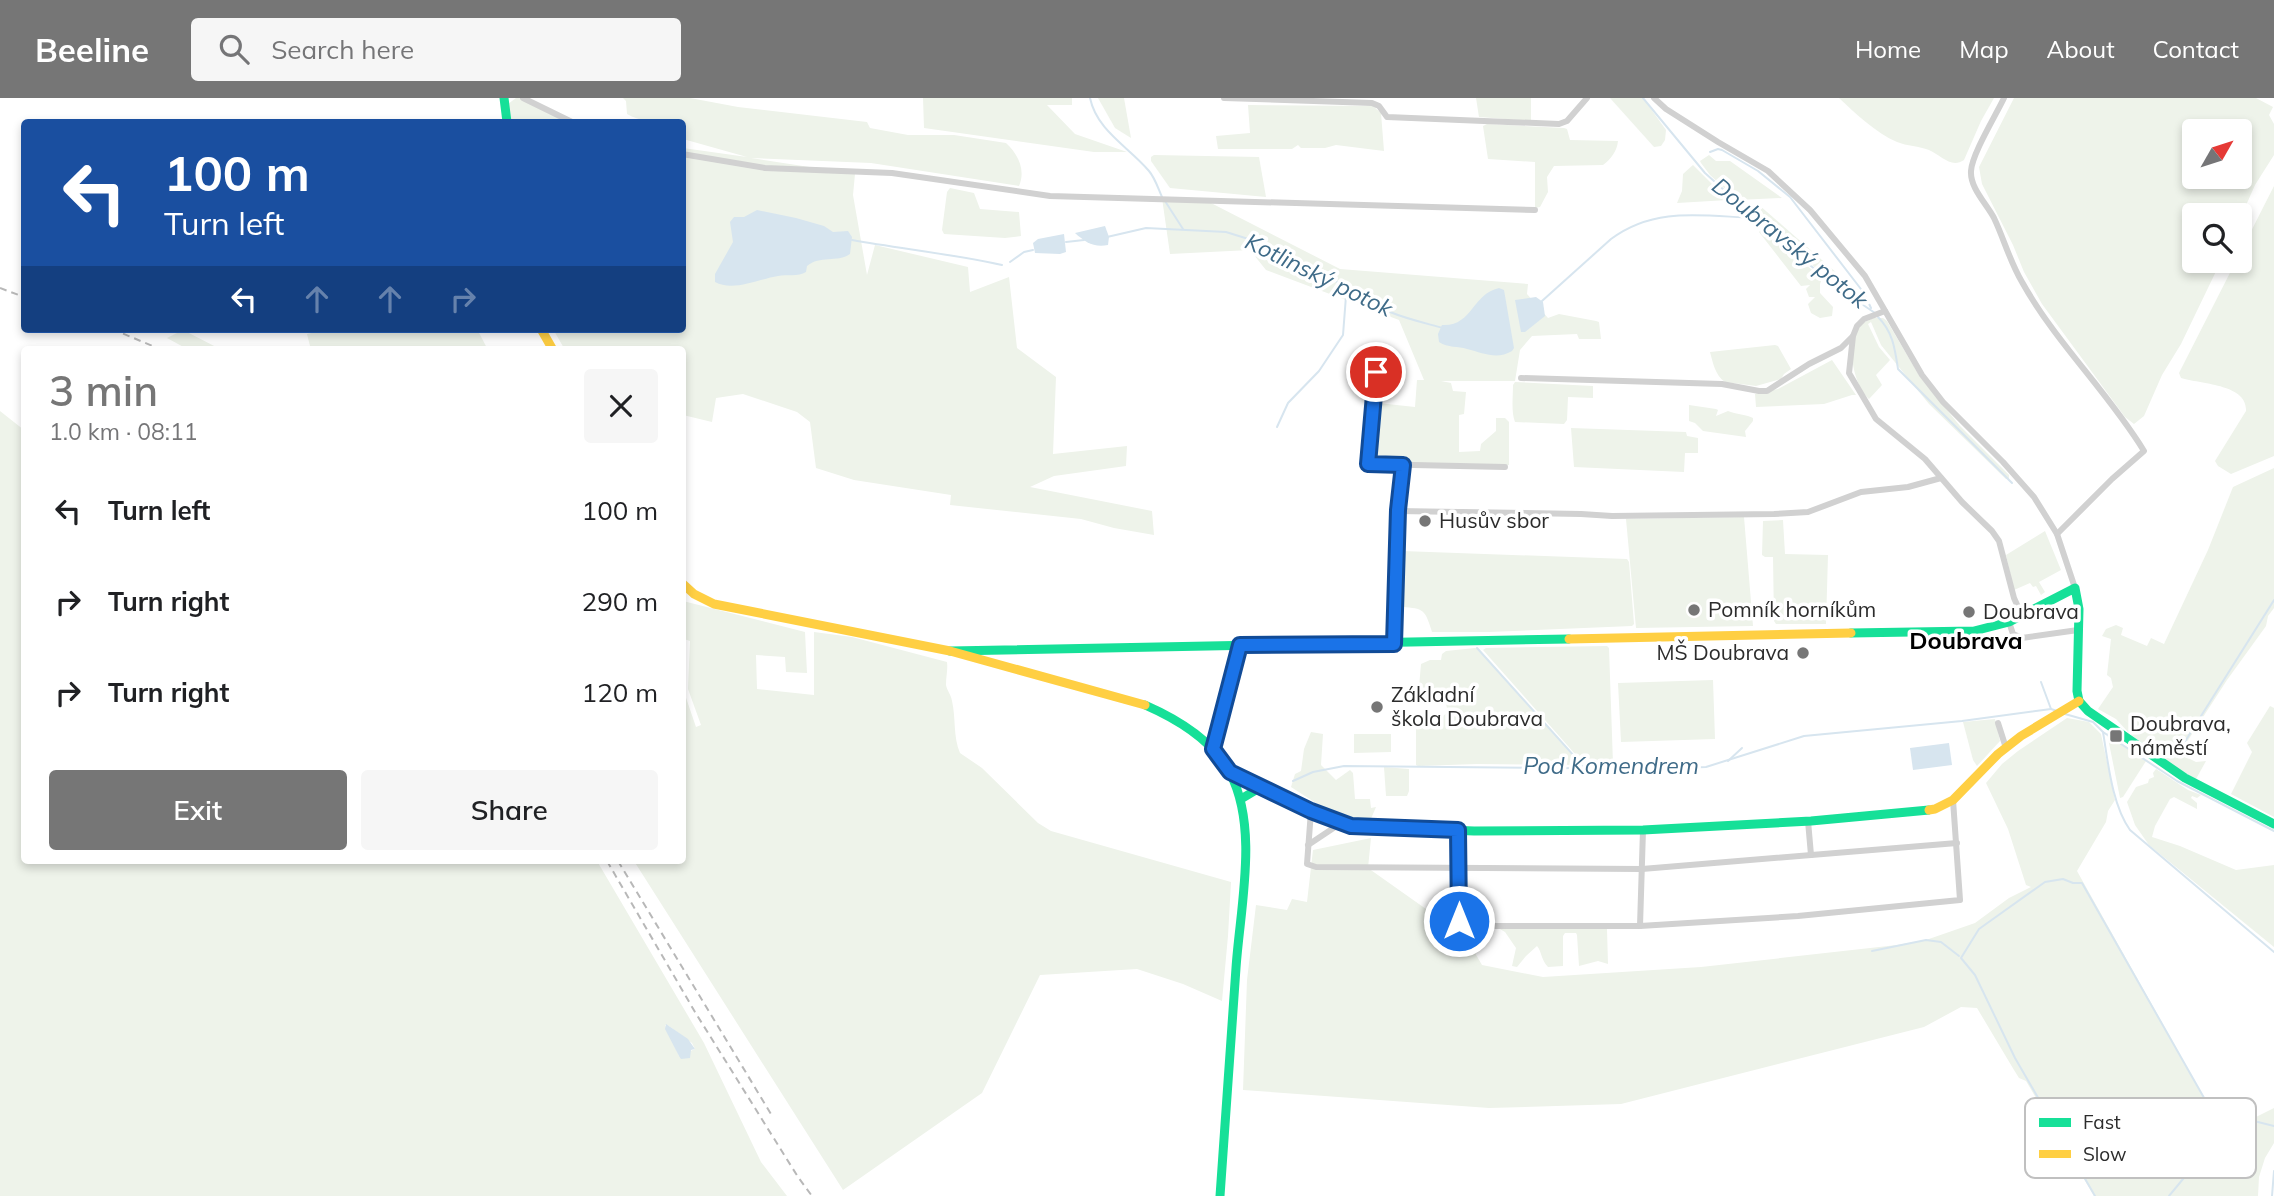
<!DOCTYPE html>
<html lang="en">
<head>
<meta charset="utf-8">
<style>
  body { margin:0; font-family:Mulish,sans-serif; background:#f6f6f6; color:#202124; height:100vh; display:flex; flex-direction:column; font-size:26px; white-space:nowrap }
  * { box-sizing:border-box; margin:0 }
  p { font-size:23px; color:#757577 }
  .icon { flex:none; width:38px; height:38px; fill:none; stroke:currentColor; stroke-width:2; stroke-linecap:round; stroke-linejoin:round }
  .map { position:relative; flex:1; overflow:hidden }
  .sheet { position:absolute; left:21px; top:248px; width:665px; height:518px; display:flex; flex-direction:column; background:#fff; border-radius:7px; box-shadow:0 4px 10px #0003 }
  .sheet>* { flex:none }
  .banner { position:absolute; left:21px; top:21px; width:665px; height:214px; border-radius:7px; box-shadow:0 4px 10px #0003; background:#1a4fa0; color:#fff; overflow:hidden }
  .needle { width:46px; rotate:51deg }
  .buttons { position:absolute; left:2182px; top:21px; display:grid; gap:14px }
  .buttons a { display:grid; place-items:center; width:70px; height:70px; border-radius:7px; background:#fff; box-shadow:0 4px 10px #0003; font-size:35px }
  .pin { position:absolute; display:grid; place-items:center; width:60px; height:60px; color:#fff; margin:-30px; border:4px solid #fff; border-radius:50%; box-shadow:0 2px 7px #0007 }
  .me { position:absolute; width:77px; margin:-38px; rotate:0deg; stroke-linejoin:round; filter:drop-shadow(0 0 5px #0008) }
  .turn { display:flex; align-items:center; gap:24px; height:147px; padding:0 28px; font-size:32px }
  .turn .icon { width:91px; height:91px; stroke-width:2.5 }
  .turn b { display:block; font-size:49px; line-height:60px }
  .lanes { display:flex; align-items:center; height:66px; padding:0 28px; background:#0003; justify-content:center; gap:35px; direction:ltr }
  .lanes .off { opacity:.35 }
  .round { display:grid; place-items:center; flex:none; width:74px; height:74px; border-radius:7px; background:#f6f6f6 }
  .summary { display:flex; align-items:center; justify-content:space-between; height:119px; padding:0 28px }
  h1 { font-size:42px; font-weight:600; line-height:52px; color:#767676 }
  .action { display:flex; gap:14px; margin-top:auto; padding:14px 28px }
  .action a { flex:1; height:80px; border-radius:7px; background:#767676; color:#fff; font-size:28px; font-weight:600; line-height:80px; text-align:center }
  .action a+a { background:#f6f6f6; color:#202124 }
  ul { padding:0; list-style:none }
  li { display:flex; align-items:center; gap:21px; height:91px; padding:0 28px }
  li div { flex:1 }
  li b { display:block; font-size:26px }
  li em { font-style:normal }
  header { display:flex; align-items:center; gap:42px; box-sizing:border-box; height:98px; padding:0 35px; background:#767676; color:#fff }
  header strong { font-size:33px }
  nav { display:flex; gap:38px; margin-inline-start:auto; font-size:24px }
  .search { width:490px; height:63px; background:#f6f6f6; display:flex; align-items:center; gap:18px; box-sizing:border-box; padding:0 24px; border-radius:7px; color:#757577; font-size:26px }
  .map>svg:first-child { display:block }
  .green { fill:#eef3ea; fill-rule:evenodd }
  .water { fill:#d7e5ef }
  .lines { fill:none; stroke-linecap:round; stroke-linejoin:round }
  .stream { stroke:#d7e5ef; stroke-width:2 }
  .street { stroke:#d1d1d1; stroke-width:6 }
  .fast { stroke:#16e098; stroke-width:9 }
  .slow { stroke:#ffcf43; stroke-width:9 }
  .rail { stroke:#b8b8b8; stroke-width:2; stroke-dasharray:7 5; stroke-linecap:butt }
  .route-casing { stroke:#114b97; stroke-width:18 }
  .route { stroke:#1a73e8; stroke-width:12 }
  .poi-dot { fill:#767676; stroke:#fff; stroke-width:2.5 }
  .labels { text-anchor:middle; stroke-width:7; stroke-linejoin:round; paint-order:stroke }
  .poi-label { font-size:21px; fill:#2c2c2c; stroke:#fff; text-anchor:start }
  .water-label { font-size:23px; font-style:italic; fill:#3f6b88; stroke:#fff }
  .quarter-label { font-size:24px; font-weight:bold; fill:#000; stroke:#fff }
  .key { fill:#fff; stroke:#c0c0c0; stroke-width:2 }
  .key-label { font-size:19px; fill:#2c2c2c }
</style>
</head>
<body>
<header>
<strong>Beeline</strong>
<div class="search"><svg class="icon" aria-label="search" viewBox="0 0 24 24"><circle cx="10" cy="10" r="6"/><path d="M15 15l6 6"/></svg>Search here</div>
<nav><a>Home</a><a>Map</a><a>About</a><a>Contact</a></nav>
</header>
<div class="map">
<svg width="2274" height="1098" viewBox="0 0 2274 1098">
  <rect width="100%" height="100%" fill="#fff"/>
  <!-- green -->
  <g class="green">
    <polygon points="516,0 519,0 578,24 507,24 508,6"/>
    <path d="M623,0h67l48,9 129,15 3,6 38,7h46l52,8c12,11 20,27 13,43l-148,-23 -120,-5 104,16 -2,21 14,80 8,-30 93,22 2,25 39,-15 8,71 39,29 -3,77 74,-8 -1,20 -72,10 -24,11 122,24 2,24 -40,-7 -33,-9 -131,-14 1,-10 -97,-15 -38,-12 -6,-46 -13,-10 -54,-18 -27,4 -4,24 -29,-7 -1,-65h-117l-12,-21h129l1,-181 64,9 -64,-18 -1,-17c-20,0 -37,2 -55,-8l-1,-13z"/>
    <polygon points="923,0 1072,0 1072,7 1047,7 1075,36 1127,54 1094,54 924,30"/>
    <polygon points="1098,0 1124,0 1131,40 1115,30"/>
    <polygon points="1476,0 1531,0 1531,23 1479,19"/>
    <polygon points="1610,0 1643,0 1666,32 1665,42 1661,48 1654,49"/>
    <path d="M1839,0h155l-13,23 -17,39c-13,9 -23,-5 -35,-10 -10,-4 -22,-4 -32,-8 -21,-9 -42,-29 -58,-44z"/>
    <path d="M2014,0h242l17,9 -4,8 5,9v31l-19,30 -15,34v-4h-46v46h27l-40,83 -19,31 -18,41 -10,8 -9,-7 -83,-113 -18,-32 -11,-27 -31,-61 -3,-17zM2240,33v46h-46v-46z"/>
    <polygon points="1248,7 1373,8 1381,15 1384,53 1336,47 1325,50 1301,50 1298,47 1292,51 1218,51 1216,38 1250,35"/>
    <path d="M1487,26l77,4 3,1 3,11 48,1c-1,10 -7,18 -15,24l-49,1 -7,11 1,15 -8,15 -5,1v-46l-47,-3 -5,-33z"/>
    <polygon points="1154,57 1259,59 1266,99 1170,90 1151,63 1151,59"/>
    <polygon points="1709,57 1716,63 1730,63 1782,100 1737,102 1710,77 1701,65 1700,63"/>
    <polygon points="1693,67 1728,102 1677,105 1682,93 1683,76"/>
    <path d="M2274,88v270l-43,18 -13,-8 -3,-5 31,-50c2,-27 -46,-27 -65,-33l-2,-5 57,-112h4v-8z"/>
    <polygon points="950,90 974,95 980,111 1019,114 1021,138 1005,140 944,136 942,132 947,94"/>
    <polygon points="1162,100 1211,105 1340,171 1528,186 1527,196 1548,220 1559,216 1596,223 1599,224 1601,241 1579,241 1577,236 1532,238 1520,252 1515,283 1441,283 1451,285 1453,293 1466,294 1464,316 1459,317 1459,354 1480,353 1481,346 1496,333 1496,320 1505,320 1509,324 1509,367 1377,364 1371,360 1371,349 1378,305 1415,309 1417,282 1424,282 1399,222 1266,172 1250,152 1170,156"/>
    <polygon points="1759,107 1846,183 1856,200 1835,187 1745,108"/>
    <polygon points="1762,131 1822,180 1820,186 1820,195 1833,209 1832,218 1820,220 1811,215 1808,206 1815,199 1809,199 1806,191 1810,187 1801,188 1759,134"/>
    <path d="M1874,220h9l4,3 33,56 40,49 49,49v4h-3l-77,-75 -48,-59 -10,-23 -3,2 11,23 11,13 -14,15 6,10 -13,14c-15,-13 -22,-50 -13,-68 4,-8 11,-10 18,-13z"/>
    <polygon points="331,231 477,231 488,252 311,252 307,236"/>
    <polygon points="183,232 222,252 189,252 167,240"/>
    <path d="M1775,247l3,1 13,23 -7,5 -3,5 -25,7 -31,-4c-10,-7 -12,-19 -15,-30z"/>
    <polygon points="1832,262 1856,297 1852,297 1824,306 1756,309 1755,296 1778,291"/>
    <path d="M1515,284l78,4v12l-25,-1 -1,23 -3,4 -49,-2c-4,-10 -2,-26 -2,-37z"/>
    <path d="M1689,307l27,4 2,1 -2,6 12,-5c7,3 20,4 25,7v3l-8,10 1,6 -43,-6 -8,-8 -6,-2z"/>
    <path d="M0,313l24,19v431h573l107,182 57,119 26,34h-787zM665,927l4,1 23,17 3,6 -16,7z"/>
    <polygon points="1571,330 1686,334 1687,338 1698,340 1698,355 1685,355 1684,374 1574,369"/>
    <polygon points="2274,370 2274,510 2268,518 2266,528 2227,582 2183,650 2184,658 2196,664 2206,663 2196,681 2168,666 2129,635 2116,621 2098,611 2113,589 2111,580 2107,577 2111,541 2102,538 2106,531 2116,527 2123,530 2121,537 2147,548 2151,540 2164,546 2208,452 2233,389"/>
    <polygon points="1744,419 1753,528 1636,530 1626,421"/>
    <polygon points="1783,422 1785,456 1828,457 1826,526 1776,526 1774,523 1773,459 1765,459 1762,457 1763,423"/>
    <polygon points="2045,433 2061,472 2039,484 2045,494 2041,497 2036,488 2033,489 2030,485 2014,492 2006,457"/>
    <path d="M1402,453l225,8 2,3 5,62 -2,2 -143,6h-57c-8,-27 -10,-22 -34,-26l1,-54z"/>
    <path d="M683,503l122,31 2,41 -21,-1 -1,-15 -29,-2 1,34 57,6v-63l38,5 95,25c1,8 -1,14 -1,23 1,6 5,9 6,16 4,17 1,36 8,52l22,15 56,55 13,8 180,51 -3,54 -6,65 -39,-17 -46,-15 -97,6 -58,118 -139,97 -209,-329h48zM684,541l6,2 -2,48 13,36 -5,2 -13,-38z"/>
    <polygon points="1607,548 1609,550 1613,666 1590,668 1583,665 1483,552 1486,550"/>
    <polygon points="1475,550 1479,551 1583,667 1477,666 1418,668 1416,667 1416,621 1443,618 1448,614 1442,590 1422,591 1419,589 1421,566 1430,562 1441,562 1442,556 1446,553"/>
    <polygon points="1713,582 1715,641 1621,644 1618,585"/>
    <polygon points="2270,608 2274,610 2274,719 2231,696 2252,654 2247,645"/>
    <polygon points="2067,620 2089,624 2101,636 2115,702 2108,713 2106,724 2077,773 2224,1035 2274,1010 2274,1045 2265,1060 2259,1079 2258,1098 2094,1098 2026,983 2019,980 2014,972 1977,910 1961,909 1924,929 1621,1006 1489,1010 1243,992 1247,882 1256,807 1287,812 1292,801 1307,804 1313,752 1371,740 1368,770 1426,811 1455,812 1457,825 1452,831 1461,831 1482,867 1543,879 1701,869 1897,847 1926,842 1975,825 2009,800 2031,789 2026,787 2008,731 1986,685 2002,666 2018,653"/>
    <polygon points="1995,621 2000,643 1977,668 1973,662 1963,624"/>
    <polygon points="1311,634 1323,636 1321,667 1336,682 1350,672 1353,675 1355,701 1370,701 1371,710 1376,709 1370,723 1360,724 1333,716 1291,689 1295,676 1301,673 1304,651"/>
    <polygon points="2107,635 2146,663 2123,699 2120,700"/>
    <polygon points="1354,636 1391,636 1391,654 1354,655"/>
    <polygon points="1384,669 1409,671 1409,693 1407,698 1386,698"/>
    <polygon points="2156,671 2188,692 2201,697 2197,700 2192,698 2191,700 2197,705 2197,711 2174,699 2170,701 2155,728 2152,739 2180,748 2236,772 2274,767 2274,849 2149,747 2135,727 2127,704 2136,689 2148,685 2149,681 2154,679 2153,675"/>
    <path d="M1501,830l106,1 1,35 -10,-3 -19,5 -2,-31 -1,-2h-11l-2,3v30l-15,1c-7,-7 -6,-15 -11,-21l-11,10 -9,11 -5,-1 4,-18 -11,-16 -5,-3z"/>
  </g>
  <!-- water -->
  <g class="water">
    <path d="M757,112l39,8 28,8 9,6 15,-1 4,6 -2,17c-13,9 -30,1 -43,12l-1,6c-8,5 -19,2 -28,4 -19,3 -45,16 -63,6v-8l18,-32 -3,-20 4,-5h10z"/>
    <path d="M1105,128l4,11 -1,8c-14,3 -23,-3 -33,-12z"/>
    <polygon points="1064,136 1066,154 1060,156 1035,155 1033,145 1038,141"/>
    <path d="M1499,190l5,2 10,58 -2,3c-15,9 -29,2 -45,-2 -9,-3 -19,-1 -28,-7l-1,-8 4,-9c30,2 30,-31 57,-37z"/>
    <polygon points="1536,199 1543,204 1545,218 1525,234 1521,234 1515,202"/>
    <polygon points="1949,645 1952,667 1913,672 1910,650"/>
    <polygon points="666,926 688,941 695,951 691,952 690,960 681,961 679,958 665,931"/>
  </g>
  <g class="lines">
    <!-- stream -->
    <g class="stream">
      <path d="M1090,0c7,33 39,49 59,73 6,7 9,17 13,26"/>
      <polyline points="1643,0 1705,75 1784,146 1838,190 1875,215"/>
      <polyline points="1710,54 1718,51 1722,52 1758,73 1790,99 1864,195 1871,210"/>
      <polyline points="1165,103 1183,131"/>
      <polyline points="1107,139 1146,130 1226,134 1258,144 1296,166"/>
      <path d="M852,142c50,9 101,14 150,25"/>
      <polyline points="1066,144 1084,142"/>
      <polyline points="1010,164 1024,154 1033,152"/>
      <path d="M1316,178c24,1 52,26 74,36 17,7 35,11 53,16"/>
      <path d="M1542,203l69,-62c44,-33 92,-23 143,-21"/>
      <path d="M1878,219c15,15 17,32 20,52l114,114"/>
      <polyline points="1277,329 1288,305 1319,273 1343,237 1346,198 1348,191"/>
      <polyline points="1477,550 1584,669"/>
      <polyline points="2041,584 2051,611 2057,613"/>
      <polyline points="2065,616 2093,624 2103,634 2177,683 2274,733"/>
      <path d="M2103,634c5,30 9,73 27,98l144,122"/>
      <polyline points="2179,653 2274,502"/>
      <polyline points="1728,663 1742,650"/>
      <polyline points="1293,683 1313,674 1344,668 1653,671 1706,669 1804,638 1962,623 2051,611"/>
      <polyline points="1872,853 1926,842 1941,844 1959,858"/>
      <polyline points="2095,1098 2015,960 1975,877 1961,860 1979,831 2045,784 2063,781 2073,785 2082,785 2224,1035 2250,1022 2274,1028"/>
      <polyline points="2169,1098 2207,1052 2224,1036"/>
      <polyline points="2272,1098 2274,1073"/>
    </g>
    <!-- street -->
    <g class="street">
      <polyline points="523,0 572,24"/>
      <polyline points="1224,0 1372,5 1379,8 1387,19 1559,26 1567,23 1587,0"/>
      <polyline points="1654,0 1666,11 1718,44 1768,73 1810,112 1865,178 1922,277 1943,304 2003,364 2034,399 2057,436 2075,490"/>
      <path d="M2004,0c-8,17 -32,56 -33,73 -1,17 15,32 23,47 10,21 16,44 28,64 34,61 86,110 122,169l-32,28 -55,55"/>
      <polyline points="682,56 765,70 892,75 1050,98 1535,112"/>
      <polyline points="1885,213 1864,221 1857,228 1853,238 1849,275 1876,321 1925,361 1962,404 1992,433 1999,443 2014,500 2022,518"/>
      <polyline points="1376,273 1368,366 1505,369"/>
      <polyline points="1521,280 1722,286 1759,293 1767,293 1809,266 1841,250 1852,239"/>
      <polyline points="1398,413 1581,416 1612,418 1774,416 1808,414 1861,394 1908,389 1941,380"/>
      <polyline points="2009,524 2013,536 2022,540 2078,532"/>
      <polyline points="1394,546 1398,413 1403,367"/>
      <polyline points="1998,625 2006,650"/>
      <polyline points="1213,651 1240,547"/>
      <polyline points="1311,713 1307,766 1316,769 1642,771 1957,745"/>
      <polyline points="1808,723 1811,757"/>
      <polyline points="1458,732 1459,823 1465,828 1640,828 1798,818 1960,802 1953,702"/>
      <polyline points="1308,747 1341,725"/>
      <polyline points="1640,828 1643,732"/>
    </g>
    <!-- fast -->
    <g class="fast">
      <polyline points="504,0 507,24"/>
      <polyline points="1851,535 1974,533 2009,524 2075,490 2079,511 2077,593 2079,603 2088,613 2185,680 2274,726"/>
      <polyline points="950,553 1569,541"/>
      <path d="M1145,607c32,14 68,35 85,68 29,55 10,135 6,195 -6,76 -11,152 -16,228"/>
      <polyline points="1230,674 1311,713 1351,728 1474,733 1643,732 1811,723 1929,712"/>
      <polyline points="1241,701 1261,689"/>
    </g>
    <!-- slow -->
    <g class="slow">
      <polyline points="541,231 553,252"/>
      <polyline points="682,485 694,496 714,506 950,553 1145,607"/>
      <polyline points="1569,541 1851,535"/>
      <polyline points="1929,712 1935,711 1953,702 1998,656 2021,638 2079,603"/>
    </g>
    <!-- rail -->
    <g class="rail">
      <polyline points="0,190 24,199"/>
      <polyline points="112,231 162,252"/>
      <polyline points="607,763 695,914 798,1079 812,1098"/>
      <polyline points="618,763 771,1016"/>
    </g>
  </g>
  <g class="lines">
    <defs>
      <polyline id="route" points="1376,274 1368,366 1403,367 1398,412 1394,546 1240,547 1213,651 1230,674 1311,713 1351,728 1458,732 1459,823"/>
    </defs>
    <!-- route casing -->
    <use href="#route" class="route-casing"/>
    <!-- route -->
    <use href="#route" class="route"/>
  </g>
  <!-- markers -->
  <g class="poi-dot">
    <circle cx="1425" cy="423" r="7"/>
    <circle cx="1694" cy="512" r="7"/>
    <circle cx="1969" cy="514" r="7"/>
    <circle cx="1803" cy="555" r="7"/>
    <circle cx="1377" cy="609" r="7"/>
    <rect x="2109" y="631" width="14" height="14" rx="3.5"/>
  </g>
  <g class="labels">
    <!-- poi labels -->
    <g class="poi-label">
      <text x="1439" y="430">Husův sbor</text>
      <text x="1708" y="519">Pomník horníkům</text>
      <text x="1983" y="521">Doubrava</text>
      <text x="1789" y="562" text-anchor="end">MŠ Doubrava</text>
      <text x="1391" y="604">Základní<tspan x="1391" dy="24">škola Doubrava</tspan></text>
      <text x="2130" y="633">Doubrava,<tspan x="2130" dy="24">náměstí</tspan></text>
    </g>
    <!-- water labels -->
    <g class="water-label">
      <text transform="translate(1790 145) rotate(39)" y="8">Doubravský potok</text>
      <text transform="translate(1319 177) rotate(26)" y="8">Kotlinský potok</text>
      <text x="1611" y="676">Pod Komendrem</text>
    </g>
    <!-- quarter labels -->
    <g class="quarter-label">
      <text x="1966" y="551">Doubrava</text>
    </g>
  </g>
  <!-- legend -->
  <rect x="2025" y="1000" width="231" height="80" rx="10" class="key"/>
  <rect x="2039" y="1020" width="32" height="9" fill="#16e098"/>
  <rect x="2039" y="1052" width="32" height="8" fill="#ffcf43"/>
  <g class="key-label">
    <text x="2083" y="1031">Fast</text>
    <text x="2083" y="1063">Slow</text>
  </g>
</svg>
<div class="buttons">
<a><svg class="needle" viewBox="-14 -14 28 28"><path d="M0-13l5 13h-10z" fill="#e53935"/><path d="M0 13l5-13h-10z" fill="#757577"/></svg></a>
<a><svg class="icon" aria-label="search" viewBox="0 0 24 24"><circle cx="10" cy="10" r="6"/><path d="M15 15l6 6"/></svg></a>
</div>
<div class="pin" style="left:1376px;top:274px;background:#d93025"><svg class="icon" aria-label="arrive" viewBox="0 0 24 24"><path d="M6 21V4h12l-3 4 3 4H6"/></svg></div>
<svg class="me" style="left:1459px;top:823px" viewBox="-20 -20 40 40"><circle r="17" fill="#1a73e8" stroke="#fff" stroke-width="3"/><path d="M0-11L8 9 0 5-8 9z" fill="#fff"/></svg>
<div class="banner">
<div class="turn"><svg class="icon" aria-label="left" viewBox="0 0 24 24"><path d="M17 20v-9H6M10 6l-5 5 5 5"/></svg><div><b>100 m</b>Turn left</div></div>
<div class="lanes"><svg class="icon" aria-label="left" viewBox="0 0 24 24"><path d="M17 20v-9H6M10 6l-5 5 5 5"/></svg><svg class="icon off" aria-label="ahead" viewBox="0 0 24 24"><path d="M12 20V5M6 11l6-6 6 6"/></svg><svg class="icon off" aria-label="ahead" viewBox="0 0 24 24"><path d="M12 20V5M6 11l6-6 6 6"/></svg><svg class="icon off" aria-label="right" viewBox="0 0 24 24"><path d="M7 20v-9h11M14 6l5 5-5 5"/></svg></div>
</div>
<section class="sheet">
<div class="summary"><div><h1>3 min</h1><p>1.0 km · 08:11</p></div><a class="round"><svg class="icon" aria-label="close" viewBox="0 0 24 24"><path d="M6 6l12 12M18 6L6 18"/></svg></a></div>
<ul>
<li><svg class="icon" aria-label="left" viewBox="0 0 24 24"><path d="M17 20v-9H6M10 6l-5 5 5 5"/></svg><div><b>Turn left</b></div><em>100 m</em></li>
<li><svg class="icon" aria-label="right" viewBox="0 0 24 24"><path d="M7 20v-9h11M14 6l5 5-5 5"/></svg><div><b>Turn right</b></div><em>290 m</em></li>
<li><svg class="icon" aria-label="right" viewBox="0 0 24 24"><path d="M7 20v-9h11M14 6l5 5-5 5"/></svg><div><b>Turn right</b></div><em>120 m</em></li>
</ul>
<div class="action"><a>Exit</a><a>Share</a></div>
</section>
</div>
</body>
</html>
